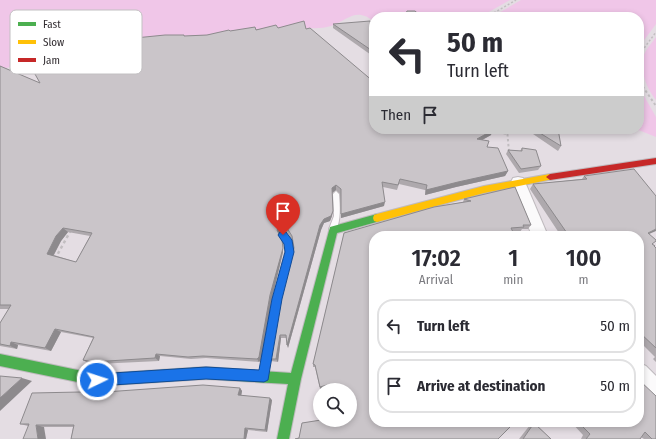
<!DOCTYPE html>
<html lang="en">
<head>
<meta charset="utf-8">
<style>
  body { margin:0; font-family:"Fira Sans Condensed",sans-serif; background:#f7f7f7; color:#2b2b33; height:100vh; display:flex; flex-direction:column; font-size:15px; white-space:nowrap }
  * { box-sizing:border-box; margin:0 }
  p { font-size:13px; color:#7c7c81 }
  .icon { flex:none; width:22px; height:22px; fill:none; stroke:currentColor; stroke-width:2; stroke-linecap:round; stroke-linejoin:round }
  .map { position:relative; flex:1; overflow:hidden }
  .side { position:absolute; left:369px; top:231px; width:275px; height:196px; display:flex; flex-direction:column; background:#fff; border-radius:16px; box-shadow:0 2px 6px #0003 }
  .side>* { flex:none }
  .banner { position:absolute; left:369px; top:12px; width:275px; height:122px; border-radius:16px; box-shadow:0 2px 6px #0003; background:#fff; color:#2b2b33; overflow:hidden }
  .controls { position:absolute; left:313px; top:383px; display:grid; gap:8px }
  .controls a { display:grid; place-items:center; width:44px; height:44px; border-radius:50%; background:#fff; box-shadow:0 2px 6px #0003; font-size:20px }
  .pin { position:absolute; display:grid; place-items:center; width:34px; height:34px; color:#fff; margin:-41px -17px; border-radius:50% 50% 50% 0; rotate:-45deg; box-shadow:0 0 4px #0007 }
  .pin .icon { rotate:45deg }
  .me { position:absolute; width:44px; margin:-22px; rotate:86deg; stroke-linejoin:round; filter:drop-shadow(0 0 3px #0008) }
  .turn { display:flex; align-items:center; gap:14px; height:84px; padding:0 12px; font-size:18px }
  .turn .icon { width:52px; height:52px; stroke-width:2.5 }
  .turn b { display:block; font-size:28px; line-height:34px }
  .then { display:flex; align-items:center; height:38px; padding:0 12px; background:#0003; gap:8px; font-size:15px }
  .eta { display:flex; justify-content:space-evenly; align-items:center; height:68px; text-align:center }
  .eta b { font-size:24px; font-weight:600; line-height:28px }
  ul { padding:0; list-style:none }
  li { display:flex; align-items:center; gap:12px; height:54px; margin:0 8px 6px; padding:0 4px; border:2px solid #e1e1e2; border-radius:16px }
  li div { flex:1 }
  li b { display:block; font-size:15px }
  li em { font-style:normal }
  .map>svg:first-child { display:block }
  .green { fill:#f0c6e8 }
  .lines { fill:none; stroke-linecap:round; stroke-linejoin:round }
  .lane-casing { stroke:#bfbabe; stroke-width:2 }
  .street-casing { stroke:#bfbabe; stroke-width:2 }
  .fast-casing { stroke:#bfbabe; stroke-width:2 }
  .slow-casing { stroke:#bfbabe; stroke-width:2 }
  .jam-casing { stroke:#bfbabe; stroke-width:2 }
  .path-far2 { stroke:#c2bec1; stroke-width:1.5; stroke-dasharray:2 2; stroke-linecap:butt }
  .path-far1 { stroke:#c2bec1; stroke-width:2; stroke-dasharray:2.5 2.5; stroke-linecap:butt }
  .path { stroke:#c2bec1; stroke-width:2.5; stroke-dasharray:3 3; stroke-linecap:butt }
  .lane { fill:#fbfafb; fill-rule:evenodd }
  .street { fill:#fbfafb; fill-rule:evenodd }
  .fast { fill:#4caf50; fill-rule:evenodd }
  .slow { fill:#ffc107; fill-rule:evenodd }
  .jam { fill:#c62828; fill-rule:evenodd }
  .wall { fill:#aea9ad; fill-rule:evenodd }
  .shaded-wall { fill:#8d8a8d }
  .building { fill:#cac5c9; stroke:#8d8a8d; fill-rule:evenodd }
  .route { fill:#1a73e8; stroke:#114b97 }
  .key { fill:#fff; stroke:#c2c0c2; stroke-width:1 }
  .key-label { font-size:11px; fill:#332e32 }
</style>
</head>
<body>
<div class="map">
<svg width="656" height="439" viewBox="0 0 656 439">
  <rect width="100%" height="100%" fill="#e4dde3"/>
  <!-- green -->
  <g class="green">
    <path d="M0,0h510l-30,17h-106v5c-18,-16 -27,-1 -43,4 -9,3 -18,2 -26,2l-186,18 -3,2 -3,6 -80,9 -33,6z"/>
    <polygon points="521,0 656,0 656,24 639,47 639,17 492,17"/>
    <path d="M656,37v63c-9,-11 -17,-30 -12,-45 2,-6 8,-12 12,-18z"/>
    <polygon points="639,87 656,117 656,137 636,129 639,129"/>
  </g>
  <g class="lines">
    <defs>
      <g id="lane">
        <path d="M336,191l3,3c1,13 2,25 -3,37h-6l-1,-2 5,-13 -1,-22z"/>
        <polygon points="283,232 286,233 291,241 293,252 281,299 268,372 267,375 264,376 261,375 260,372 273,299 285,252 284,244 279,235 280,233"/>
      </g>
      <g id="street">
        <polygon points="518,177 523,178 525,182 548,236 532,236 511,182 513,178"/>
        <polygon points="639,363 646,366 656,376 656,400 649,397 639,387"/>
      </g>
      <polygon id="fast" points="377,214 380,215 381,218 380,221 337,233 301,379 289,439 277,439 288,384 206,379 97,386 0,366 0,354 97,374 206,367 291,373 330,227"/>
      <polygon id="slow" points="550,174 553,175 554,177 553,179 484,193 377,222 374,221 373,218 374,215 377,214 484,186"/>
      <polygon id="jam" points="656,158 656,164 550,180 546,177 550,174"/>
    </defs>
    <!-- lane casing -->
    <use href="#lane" class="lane-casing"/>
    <!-- street casing -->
    <use href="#street" class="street-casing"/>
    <!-- fast casing -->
    <use href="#fast" class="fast-casing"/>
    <!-- slow casing -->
    <use href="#slow" class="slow-casing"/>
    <!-- jam casing -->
    <use href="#jam" class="jam-casing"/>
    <!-- path-far2 -->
    <g class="path-far2">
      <polyline points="487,17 516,0"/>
      <polyline points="641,78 639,55 656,32"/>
    </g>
    <!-- path-far1 -->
    <g class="path-far1">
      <polyline points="640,77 641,84 656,106"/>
      <polyline points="484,129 507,134"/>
      <polyline points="507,129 509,152"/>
    </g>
    <!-- path -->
    <polyline class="path" points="55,259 71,230"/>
    <!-- lane -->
    <use href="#lane" class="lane"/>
    <!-- street -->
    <use href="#street" class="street"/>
    <!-- fast -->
    <use href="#fast" class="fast"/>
    <!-- slow -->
    <use href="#slow" class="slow"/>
    <!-- jam -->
    <use href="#jam" class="jam"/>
  </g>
  <!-- wall -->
  <g class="wall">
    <polygon points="406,13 422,17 405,17"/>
    <polygon points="333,24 374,28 374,57 333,28"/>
    <path d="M278,28l28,1 68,100 117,6 -9,5 5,7 21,24 -3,5 -49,11 -31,8v-5l-26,-6 -2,6 -14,-3 1,19 -43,12 -1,-24 -4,-4 -4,3v23l-2,5 -6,2 -3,7 -33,118 -1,-10h-6l-3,24 -7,-1 -1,-2 24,-111 -2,-8 -5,-8 -4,-1 -3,1 -2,1 5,19 -11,47 -11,61 -2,2 -53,-4 -15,1 -31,-3 -1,5 -62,3 -9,-1 -5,-3 10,-22 -32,-6 -10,19 -33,-6 -1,4 -17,-3v-23l9,-14h-9v-243l40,17 76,-32 69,-15 22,-1 23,-4zM68,232l22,4 -14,26 -22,-7 7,-14z"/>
    <polygon points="534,129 558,129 561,146 558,151 533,134"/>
    <polygon points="522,148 541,166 538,170 519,173 506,154 508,150 520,151"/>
    <polygon points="584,176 649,234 654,246 656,248 656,362 653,359 655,357 639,341 639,236 561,236 530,189 533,184 582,179"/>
    <polygon points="515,187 531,225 528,229 522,229 520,232 513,232 515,236 374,236 374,422 515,422 498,439 295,439 299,438 302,423 321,420 350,420 350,390 327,390 327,387 320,389 315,367 313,367 313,364 344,233 434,207 463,202 464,199"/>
    <polygon points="240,388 242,391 241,395 272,400 267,432 248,430 246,439 71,439 73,427 44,427 28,426 20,424 91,393"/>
    <polygon points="571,422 639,422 656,439 644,439 641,437 640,439 581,439 583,435"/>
    <polygon points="534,423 551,439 519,439 530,425"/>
  </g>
  <!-- shaded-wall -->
  <g class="shaded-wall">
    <polygon points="493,130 491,135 475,144 477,139"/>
    <polygon points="508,171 505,176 456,187 425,195 426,190 458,182"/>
    <polygon points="336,185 336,190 332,193 332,188"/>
    <polygon points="385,202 384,206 341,218 341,214"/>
    <polygon points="333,211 332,216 330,221 324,223 321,230 288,348 287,345 320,225 324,219"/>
    <polygon points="283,226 283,231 280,232 278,234 277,230 279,227"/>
    <polygon points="63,228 68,232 61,241 52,258 47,254 56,236"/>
    <polygon points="656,229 656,231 642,237 648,233"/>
    <polygon points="282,240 283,252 272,299 261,360 259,362 257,359"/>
    <polygon points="55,329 61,332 51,351 45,348"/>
    <polygon points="280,335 281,338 278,362 276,359"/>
    <polygon points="11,342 18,345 17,349 10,346"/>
    <polygon points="156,354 160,356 159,361 155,358"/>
    <polygon points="22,378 32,381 0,411 0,398"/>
    <polygon points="327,385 327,387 320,389 320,387"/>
    <polygon points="240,388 242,391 241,397 238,395"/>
    <polygon points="270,398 272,400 267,432 265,430"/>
    <polygon points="36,425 44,427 46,439 38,439"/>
    <polygon points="245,428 248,430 246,439 244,439"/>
  </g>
  <!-- building -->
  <g class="building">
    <polygon points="407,11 415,11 422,17 409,17 406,13"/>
    <path d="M304,21l2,8 4,-1 64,54v47h120l-1,1 -16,9 12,2 -2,6 11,1 10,23 -50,11 -32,8 1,-5 -27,-6 -2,6 -16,-3 3,20 -44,12v-25l-5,-4 -4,3 1,23 -2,5 -7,3 -4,6 -33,120 -1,-10h-6l-4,24h-6l12,-63 12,-48 -2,-12 -5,-8 -4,-2 -4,1 -2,3 5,10 1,8 -13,47 -11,62 -2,2 -54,-3 -15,1 -32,-3 -1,4 -63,4 -9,-2 11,-23 -39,-8 -10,19 -34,-6 -1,4 -10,-2v-21l11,-18h-11v-239l40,17 -9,-16 30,-9 3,-6 52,-1 2,-11 7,-1 40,-4h19v1l23,-1 22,-5 1,1 25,-4 1,3 20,-5 2,3zM63,228l29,5 -16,29 -29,-8 9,-18z"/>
    <polygon points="370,21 372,28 374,28 374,52 333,24"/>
    <polygon points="535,129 558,129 561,146 535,130"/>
    <polygon points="522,148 536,150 541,166 521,169 508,150 522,151"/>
    <polygon points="634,169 656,196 656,229 648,233 656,240 656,241 652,244 655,246 654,246 656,248 656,348 639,332 639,236 569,236 533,184 587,179 584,176"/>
    <polygon points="515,187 531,225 523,225 524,227 511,228 515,236 374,236 374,422 515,422 498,439 295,439 299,438 302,423 321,420 350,420 350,390 328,390 327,385 320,387 315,365 313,364 344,233 434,207 471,201 464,199"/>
    <polygon points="0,376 22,378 0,398"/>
    <polygon points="639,380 656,396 656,439 652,439 645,432 640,439 586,439 590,434 578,422 639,422"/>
    <polygon points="203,385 240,388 238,395 270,398 265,430 245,428 244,439 71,439 74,425 36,425 38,439 23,439 29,424 20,424 32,393 80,392 91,393"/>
    <polygon points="534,423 551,439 523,439"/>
  </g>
  <!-- route -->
  <polygon class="route" points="283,231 286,232 292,240 294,252 282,299 268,380 264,382 206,379 97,386 93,384 91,380 93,376 97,374 206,367 259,370 272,299 285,252 284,244 278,235 280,232"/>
  <!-- legend -->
  <rect x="10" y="10" width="132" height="64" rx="6" class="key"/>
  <rect x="18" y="22" width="18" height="4" fill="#4caf50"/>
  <rect x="18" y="40" width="18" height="4" fill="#ffc107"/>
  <rect x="18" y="58" width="18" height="4" fill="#c62828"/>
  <g class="key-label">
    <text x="43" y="28">Fast</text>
    <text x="43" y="46">Slow</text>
    <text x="43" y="64">Jam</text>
  </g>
</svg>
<div class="controls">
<a><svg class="icon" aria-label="search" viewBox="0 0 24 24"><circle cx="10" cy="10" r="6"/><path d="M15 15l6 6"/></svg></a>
</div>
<div class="pin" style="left:283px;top:235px;background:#d93025"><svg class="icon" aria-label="arrive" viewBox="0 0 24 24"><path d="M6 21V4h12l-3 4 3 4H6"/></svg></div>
<svg class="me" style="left:97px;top:380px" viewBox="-20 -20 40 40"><circle r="17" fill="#1a73e8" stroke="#fff" stroke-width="3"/><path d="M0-11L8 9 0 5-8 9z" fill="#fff"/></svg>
<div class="banner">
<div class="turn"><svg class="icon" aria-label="left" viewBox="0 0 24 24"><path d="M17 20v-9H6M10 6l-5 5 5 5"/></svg><div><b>50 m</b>Turn left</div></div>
<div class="then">Then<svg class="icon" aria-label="arrive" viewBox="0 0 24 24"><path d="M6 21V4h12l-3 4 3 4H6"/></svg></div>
</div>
<section class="side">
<div class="eta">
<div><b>17:02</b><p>Arrival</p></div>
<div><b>1</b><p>min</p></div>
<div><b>100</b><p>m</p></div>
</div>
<ul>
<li><svg class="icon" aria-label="left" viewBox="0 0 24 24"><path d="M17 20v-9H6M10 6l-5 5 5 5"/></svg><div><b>Turn left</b></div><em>50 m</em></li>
<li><svg class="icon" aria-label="arrive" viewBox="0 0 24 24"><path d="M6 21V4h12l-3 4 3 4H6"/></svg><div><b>Arrive at destination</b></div><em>50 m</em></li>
</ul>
</section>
</div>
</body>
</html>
